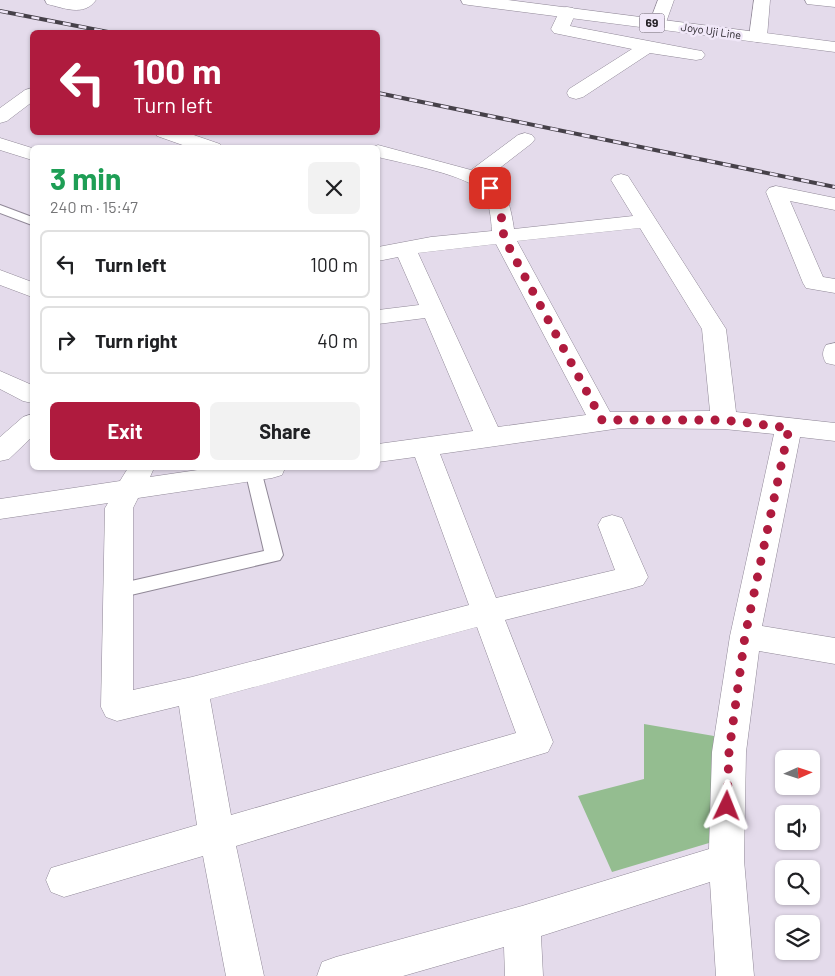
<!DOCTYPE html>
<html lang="en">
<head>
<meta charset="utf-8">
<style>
  body { margin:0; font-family:Barlow,sans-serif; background:#f2f2f2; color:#202124; height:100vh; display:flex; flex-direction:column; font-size:19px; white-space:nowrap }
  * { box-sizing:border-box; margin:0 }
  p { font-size:16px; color:#757577 }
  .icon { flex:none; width:28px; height:28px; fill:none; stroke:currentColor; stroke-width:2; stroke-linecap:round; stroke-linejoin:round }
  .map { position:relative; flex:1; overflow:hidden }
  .sheet { position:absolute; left:30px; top:145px; width:350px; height:325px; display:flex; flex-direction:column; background:#fff; border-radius:8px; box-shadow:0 1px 4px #0004 }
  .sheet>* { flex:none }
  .hud { position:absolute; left:30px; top:30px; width:350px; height:105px; border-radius:8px; box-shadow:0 1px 4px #0004; background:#af1b3e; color:#fff; overflow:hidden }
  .needle { width:32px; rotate:87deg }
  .buttons { position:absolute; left:775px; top:750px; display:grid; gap:10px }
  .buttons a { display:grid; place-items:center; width:45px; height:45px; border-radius:8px; background:#fff; box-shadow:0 1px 4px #0004; font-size:25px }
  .pin { position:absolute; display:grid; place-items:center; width:42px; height:42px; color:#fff; margin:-21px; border-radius:10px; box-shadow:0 2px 8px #0006 }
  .me { position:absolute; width:55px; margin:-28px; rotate:2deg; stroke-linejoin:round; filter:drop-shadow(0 0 4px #0008) }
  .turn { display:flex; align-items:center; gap:18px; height:105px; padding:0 20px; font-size:22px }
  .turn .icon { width:65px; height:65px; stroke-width:2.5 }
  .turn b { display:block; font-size:35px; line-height:42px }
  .round { display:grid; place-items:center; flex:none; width:52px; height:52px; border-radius:8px; background:#f2f2f2 }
  .overview { display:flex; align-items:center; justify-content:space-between; height:85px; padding:0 20px }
  h1 { font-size:30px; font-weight:700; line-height:38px; color:#1e9e55 }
  .primary-button { display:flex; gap:10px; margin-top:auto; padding:10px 20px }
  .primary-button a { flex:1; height:58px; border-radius:8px; background:#af1b3e; color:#fff; font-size:20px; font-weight:700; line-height:58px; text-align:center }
  .primary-button a+a { background:#f2f2f2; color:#202124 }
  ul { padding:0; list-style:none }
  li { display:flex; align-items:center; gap:15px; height:68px; margin:0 10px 8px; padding:0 10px; border:2px solid #e0e0e0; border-radius:8px }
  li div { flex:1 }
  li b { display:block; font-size:19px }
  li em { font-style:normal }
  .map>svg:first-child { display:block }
  .green { fill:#94bd90 }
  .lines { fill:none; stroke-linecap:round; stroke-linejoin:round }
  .lane-casing { stroke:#908897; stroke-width:2 }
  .street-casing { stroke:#908897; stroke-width:1 }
  .primary-casing { stroke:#908897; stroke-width:1 }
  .lane { fill:#fff; fill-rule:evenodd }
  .street { fill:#fff; fill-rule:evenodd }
  .primary { fill:#fff; fill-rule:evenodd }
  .rail-casing { stroke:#464149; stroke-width:4 }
  .rail { stroke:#f1e8f9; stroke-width:2.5; stroke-dasharray:8; stroke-linecap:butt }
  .route { stroke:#af1b3e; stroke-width:9; stroke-dasharray:0 16.2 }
  .labels { text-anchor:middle; stroke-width:5; stroke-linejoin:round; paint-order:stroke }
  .far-street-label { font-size:11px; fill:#272329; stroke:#f1e8f9 }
  .shield { fill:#f1e8f9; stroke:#645e67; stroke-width:1 }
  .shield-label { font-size:12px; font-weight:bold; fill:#272329 }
</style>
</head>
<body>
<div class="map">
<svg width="835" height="976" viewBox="0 0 835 976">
  <rect width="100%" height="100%" fill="#e4dbeb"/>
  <!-- green -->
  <polygon class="green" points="644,724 714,736 709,843 612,872 578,796 644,779"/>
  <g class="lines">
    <defs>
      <g id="lane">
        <polygon points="0,205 32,217 32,225 0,213"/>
        <polygon points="246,468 260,468 261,470 283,555 280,560 118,598 112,596 109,591 112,586 118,584 264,551 245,470"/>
      </g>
      <g id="street">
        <path d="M45,0h51c-12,17 -32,8 -49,4z"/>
        <polygon points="658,0 674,0 664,28 658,29 652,28 649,24"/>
        <polygon points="754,0 770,0 767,37 764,41 758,42 752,41 749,37"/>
        <polygon points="805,0 835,0 835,7 807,4"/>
        <polygon points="567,7 573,8 576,12 570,26 696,50 702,51 705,55 702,59 696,60 650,53 583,97 576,99 569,97 567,93 569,89 632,49 554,33 551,29 561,8"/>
        <polygon points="32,88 32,102 7,121 0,123 0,108 25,90"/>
        <polygon points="155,132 185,132 220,144 223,148 191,148 157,136"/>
        <path d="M525,133l7,2 3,4 -3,4 -44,34c19,10 23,32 26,52l119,-13 -22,-36 3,-4 7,-2 7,2 98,153 10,83 99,11v18l-35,-4 -38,189 73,12v26l-76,-13 -13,101 -2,108 10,116h-38l-6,-94 -169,54 2,40h-38l-1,-29 -101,29h-86l5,-14 14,-5 186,-51 187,-57 3,-97 18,-116 44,-202 -50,-5 -103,-1 -181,26 56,144 119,-28 -17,-45 4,-7 10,-3 10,3 26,59 -5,8 -10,3 -128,32 48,122 -5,10 -312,94 28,130h-38l-23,-120 -139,41 -13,-5 -5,-12 5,-12 146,-43 -18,-119 -62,15 -11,-4 -5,-10 4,-199 3,-5 -108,16v-20l120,-18 8,-13h26l-4,9 61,-9h74l-3,7 -10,3 -134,20 -5,10v182l59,-13 277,-72 -54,-148 -37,5v-18l95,-13 -48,-113 -47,6v-14l41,-5 -21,-48 -20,4v-14l53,-10 61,-6c-1,-12 -2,-28 -9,-38 -13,-18 -82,-30 -105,-36v-9h-8l8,-3 93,25 47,-35zM640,228l62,101 8,82 -100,1 -93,-171zM496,244l90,171 -88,12 -80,-174zM477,627l39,106 -285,82 -21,-116z"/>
        <polygon points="0,138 32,148 32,160 0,150"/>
        <polygon points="776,186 835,198 835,210 790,201 823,277 835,279 835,293 806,288 803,283 766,192 769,188"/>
        <polygon points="0,270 32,282 32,297 0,285"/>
        <path d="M835,343v22l-9,-2c-4,-7 -4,-11 0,-18z"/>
        <polygon points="0,371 32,385 32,403 23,401 0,389"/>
        <polygon points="32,414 32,437 9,459 0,461 0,437 23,417"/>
      </g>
      <polygon id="primary" points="461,0 508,0 835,42 835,52 469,5 463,4"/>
    </defs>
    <!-- lane casing -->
    <use href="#lane" class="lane-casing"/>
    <!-- street casing -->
    <use href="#street" class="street-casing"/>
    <!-- primary casing -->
    <use href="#primary" class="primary-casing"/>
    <!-- lane -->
    <use href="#lane" class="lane"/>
    <!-- street -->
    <use href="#street" class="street"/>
    <!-- primary -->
    <use href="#primary" class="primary"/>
    <defs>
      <g id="rail">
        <polyline points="0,11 108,32"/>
        <polyline points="378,93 835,187"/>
      </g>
    </defs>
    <!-- rail casing -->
    <use href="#rail" class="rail-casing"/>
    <!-- rail -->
    <use href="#rail" class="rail"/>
  </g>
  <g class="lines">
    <!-- route -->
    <polyline class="route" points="490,188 500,206 504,238 602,420 724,420 789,428 745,636 729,752 727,806"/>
  </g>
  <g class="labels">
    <!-- far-street labels -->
    <g class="far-street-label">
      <text transform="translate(711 31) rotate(8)" y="4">Joyo Uji Line</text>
    </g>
    <!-- shield labels -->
    <rect class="shield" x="639.5" y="13.5" width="25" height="19" rx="4"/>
    <g class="shield-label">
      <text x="652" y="27">69</text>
    </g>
  </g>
</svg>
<div class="buttons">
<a><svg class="needle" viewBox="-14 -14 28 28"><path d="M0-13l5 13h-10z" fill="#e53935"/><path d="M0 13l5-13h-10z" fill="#757577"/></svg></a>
<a><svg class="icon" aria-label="sound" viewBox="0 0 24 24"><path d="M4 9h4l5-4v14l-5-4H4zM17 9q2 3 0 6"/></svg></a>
<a><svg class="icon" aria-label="search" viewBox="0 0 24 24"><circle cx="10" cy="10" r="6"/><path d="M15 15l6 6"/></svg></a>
<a><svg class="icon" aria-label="layers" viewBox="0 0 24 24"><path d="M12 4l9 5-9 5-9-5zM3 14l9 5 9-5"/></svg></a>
</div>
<div class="pin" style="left:490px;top:188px;background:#d93025"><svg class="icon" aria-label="arrive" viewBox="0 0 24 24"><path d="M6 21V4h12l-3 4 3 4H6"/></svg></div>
<svg class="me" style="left:727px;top:806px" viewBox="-20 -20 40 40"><path d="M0-17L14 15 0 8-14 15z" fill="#af1b3e" stroke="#fff" stroke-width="4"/></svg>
<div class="hud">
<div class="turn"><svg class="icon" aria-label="left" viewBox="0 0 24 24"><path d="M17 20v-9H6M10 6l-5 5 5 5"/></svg><div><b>100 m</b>Turn left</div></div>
</div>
<section class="sheet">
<div class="overview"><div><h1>3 min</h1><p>240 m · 15:47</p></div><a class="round"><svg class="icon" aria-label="close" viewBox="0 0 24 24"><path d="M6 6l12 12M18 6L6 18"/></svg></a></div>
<ul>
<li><svg class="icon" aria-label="left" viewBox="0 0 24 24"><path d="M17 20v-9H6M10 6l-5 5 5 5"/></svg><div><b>Turn left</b></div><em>100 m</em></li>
<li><svg class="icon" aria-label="right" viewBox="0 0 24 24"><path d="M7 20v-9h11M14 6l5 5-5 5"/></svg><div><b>Turn right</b></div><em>40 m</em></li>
</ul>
<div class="primary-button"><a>Exit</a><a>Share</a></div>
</section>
</div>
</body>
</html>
